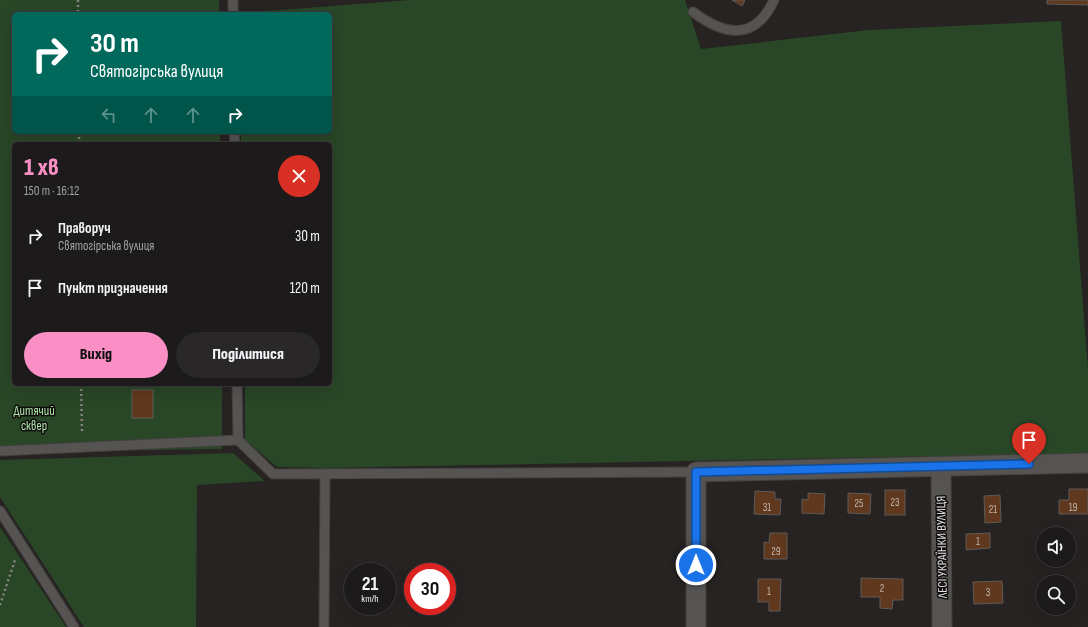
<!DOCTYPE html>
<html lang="uk">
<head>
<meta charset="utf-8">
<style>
  body { margin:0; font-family:"Sofia Sans Condensed",sans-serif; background:#292727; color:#f1f3f6; height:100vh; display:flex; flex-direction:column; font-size:15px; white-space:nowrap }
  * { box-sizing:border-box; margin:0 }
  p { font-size:13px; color:#a0a1a2 }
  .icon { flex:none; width:22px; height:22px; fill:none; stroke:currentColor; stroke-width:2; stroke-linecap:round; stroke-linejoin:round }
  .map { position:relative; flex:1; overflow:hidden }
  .drawer { position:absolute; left:12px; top:142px; width:320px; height:244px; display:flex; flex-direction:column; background:#1c1a1a; border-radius:6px; box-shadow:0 4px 16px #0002,0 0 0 1px #3a3839 }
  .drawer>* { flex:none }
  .banner { position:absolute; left:12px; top:12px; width:320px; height:122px; border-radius:6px; box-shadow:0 4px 16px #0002,0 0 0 1px #3a3839; background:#00695c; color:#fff; overflow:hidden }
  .buttons { position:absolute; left:1036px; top:527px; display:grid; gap:8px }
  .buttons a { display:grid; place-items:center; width:40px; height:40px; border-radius:50%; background:#1c1a1a; box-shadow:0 4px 16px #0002,0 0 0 1px #3a3839; font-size:20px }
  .speed { position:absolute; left:344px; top:563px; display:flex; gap:8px; font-size:20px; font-weight:700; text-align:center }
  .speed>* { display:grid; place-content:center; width:52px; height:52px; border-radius:50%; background:#1c1a1a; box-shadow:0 4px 16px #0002,0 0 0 1px #3a3839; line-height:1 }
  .speed small { font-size:10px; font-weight:400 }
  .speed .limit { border:6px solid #d22; background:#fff; color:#111 }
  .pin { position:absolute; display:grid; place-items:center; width:34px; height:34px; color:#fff; margin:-41px -17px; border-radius:50% 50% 50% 0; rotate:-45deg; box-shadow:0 0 4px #0007 }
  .pin .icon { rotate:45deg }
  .me { position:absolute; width:44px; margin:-22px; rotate:0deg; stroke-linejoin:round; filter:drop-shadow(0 0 3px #0008) }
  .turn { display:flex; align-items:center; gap:14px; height:84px; padding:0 12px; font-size:18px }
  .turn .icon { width:52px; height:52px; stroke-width:2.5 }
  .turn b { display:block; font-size:28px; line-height:34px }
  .lanes { display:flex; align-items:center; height:38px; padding:0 12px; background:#0003; justify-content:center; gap:20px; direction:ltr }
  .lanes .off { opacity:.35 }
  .round { display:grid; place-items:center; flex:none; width:42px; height:42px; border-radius:21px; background:#292727 }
  .summary { display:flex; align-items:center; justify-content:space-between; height:68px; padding:0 12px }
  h1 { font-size:24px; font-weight:800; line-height:30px; color:#fb8fc5 }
  .action { display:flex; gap:8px; margin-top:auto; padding:8px 12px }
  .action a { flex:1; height:46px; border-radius:24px; background:#fb8fc5; color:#111; font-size:16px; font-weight:800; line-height:46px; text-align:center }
  .action a+a { background:#292727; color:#f1f3f6 }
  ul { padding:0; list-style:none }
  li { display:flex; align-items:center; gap:12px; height:52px; padding:0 12px }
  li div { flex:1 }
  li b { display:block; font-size:15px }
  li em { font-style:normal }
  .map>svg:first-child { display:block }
  .green { fill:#294627 }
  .building { fill:#60381d; stroke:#5d5b59 }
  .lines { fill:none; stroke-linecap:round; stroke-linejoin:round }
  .lane-casing { stroke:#42403e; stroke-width:11 }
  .street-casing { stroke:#42403e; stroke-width:21 }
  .path { stroke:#858281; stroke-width:2.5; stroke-dasharray:2 3; stroke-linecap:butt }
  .lane { stroke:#565452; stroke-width:9 }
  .street { stroke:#565452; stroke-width:19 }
  .route-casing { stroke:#114b97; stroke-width:10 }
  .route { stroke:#1a73e8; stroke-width:7 }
  .labels { text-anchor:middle; stroke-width:3; stroke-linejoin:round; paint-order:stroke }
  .number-label { font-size:11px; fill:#c2b6ae }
  .park-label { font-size:13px; fill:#afe7aa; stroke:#0e0d0c }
  .street-label { font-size:13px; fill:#e2e0df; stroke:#0e0d0c }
</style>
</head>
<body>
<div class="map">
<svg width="1088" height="627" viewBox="0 0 1088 627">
  <rect width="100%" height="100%" fill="#262322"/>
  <!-- green -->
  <g class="green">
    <polygon points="0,0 219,0 219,14 14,14 14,132 220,132 220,144 14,144 14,384 222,384 222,449 0,452"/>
    <polygon points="410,0 685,0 701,49 869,30 1061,21 1088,369 1088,453 327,468 277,467 245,440 245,384 330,384 330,144 241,144 241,132 330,132 330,14 240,13"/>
    <polygon points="233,453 265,481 197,485 196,627 84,627 0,497 0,460"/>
    <polygon points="0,527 66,627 0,627"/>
  </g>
  <!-- building -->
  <g class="building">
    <polygon points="732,0 745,0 742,6"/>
    <polygon points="1047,0 1088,0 1088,5 1047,4"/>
    <polygon points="12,216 14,216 14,249 13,249"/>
    <rect x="132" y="390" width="21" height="28"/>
    <polygon points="1069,489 1088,489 1088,514 1059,514 1059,500 1069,500"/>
    <rect x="885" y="490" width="20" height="25"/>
    <polygon points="755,491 775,492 775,499 781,499 780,515 754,514"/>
    <polygon points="808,493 825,494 824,514 802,513 802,499 808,500"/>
    <polygon points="848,493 871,494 870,514 848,513"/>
    <polygon points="1000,495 1001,522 985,523 984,496"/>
    <polygon points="770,533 787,533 787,559 764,559 764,542 769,543"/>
    <polygon points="990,533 990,548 966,550 966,534"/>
    <polygon points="861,578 903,579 903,600 893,600 892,609 880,608 880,597 861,597"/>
    <polygon points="758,579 781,579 780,611 769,611 769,602 758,602"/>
    <polygon points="1002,581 1003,603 974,604 973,582"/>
  </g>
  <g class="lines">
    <defs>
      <g id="lane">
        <polyline points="233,0 233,14"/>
        <path d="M693,12c32,24 62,29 81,-12"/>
        <polyline points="234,132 235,144"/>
        <polyline points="238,440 273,474 696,472"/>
        <polyline points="0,451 238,440 237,384"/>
        <polyline points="0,511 74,627"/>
        <polyline points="324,627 325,474"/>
      </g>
      <g id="street">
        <polyline points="941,467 942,627"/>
        <polyline points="696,627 696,472 1088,463"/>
      </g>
    </defs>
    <!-- lane casing -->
    <use href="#lane" class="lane-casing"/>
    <!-- street casing -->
    <use href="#street" class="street-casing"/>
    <!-- path -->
    <g class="path">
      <polyline points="78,0 78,14"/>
      <polyline points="79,132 79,144"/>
      <polyline points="81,384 82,433"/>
      <polyline points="0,605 15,560"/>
    </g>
    <!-- lane -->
    <use href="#lane" class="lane"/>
    <!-- street -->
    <use href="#street" class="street"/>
  </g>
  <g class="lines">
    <defs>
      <polyline id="route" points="696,565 696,472 1029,464"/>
    </defs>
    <!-- route casing -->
    <use href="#route" class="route-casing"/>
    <!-- route -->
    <use href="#route" class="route"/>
  </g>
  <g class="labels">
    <!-- number labels -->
    <g class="number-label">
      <text x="895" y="506">23</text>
      <text x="859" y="507">25</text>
      <text x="767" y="511">31</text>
      <text x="1073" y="511">19</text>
      <text x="993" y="513">21</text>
      <text x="978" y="545">1</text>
      <text x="776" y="555">29</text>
      <text x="882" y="592">2</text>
      <text x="769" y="595">1</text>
      <text x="988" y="596">3</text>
    </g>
    <!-- park labels -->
    <g class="park-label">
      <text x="34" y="415">Дитячий<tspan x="34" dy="15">сквер</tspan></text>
    </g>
    <!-- street labels -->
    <g class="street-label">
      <text transform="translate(941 547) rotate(-91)" y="5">ЛЕСІ УКРАЇНКИ ВУЛИЦЯ</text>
    </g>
  </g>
</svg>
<div class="buttons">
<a><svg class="icon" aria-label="sound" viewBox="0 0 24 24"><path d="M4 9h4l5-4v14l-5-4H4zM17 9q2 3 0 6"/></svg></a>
<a><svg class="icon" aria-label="search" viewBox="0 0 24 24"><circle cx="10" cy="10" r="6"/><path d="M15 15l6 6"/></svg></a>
</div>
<div class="speed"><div>21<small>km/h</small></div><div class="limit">30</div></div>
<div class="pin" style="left:1029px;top:464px;background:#d93025"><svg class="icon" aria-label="arrive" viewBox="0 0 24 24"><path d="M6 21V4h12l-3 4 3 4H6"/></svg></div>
<svg class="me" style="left:696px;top:565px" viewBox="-20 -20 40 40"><circle r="17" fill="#1a73e8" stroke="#fff" stroke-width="3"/><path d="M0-11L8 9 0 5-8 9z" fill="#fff"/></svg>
<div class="banner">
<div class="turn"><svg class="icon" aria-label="right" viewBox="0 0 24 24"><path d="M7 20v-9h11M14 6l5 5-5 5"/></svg><div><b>30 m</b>Святогірська вулиця</div></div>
<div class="lanes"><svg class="icon off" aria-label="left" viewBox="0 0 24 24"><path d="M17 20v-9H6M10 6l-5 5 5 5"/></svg><svg class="icon off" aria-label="ahead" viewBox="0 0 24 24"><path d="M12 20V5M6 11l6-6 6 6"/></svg><svg class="icon off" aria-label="ahead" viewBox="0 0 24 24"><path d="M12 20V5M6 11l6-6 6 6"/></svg><svg class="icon" aria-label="right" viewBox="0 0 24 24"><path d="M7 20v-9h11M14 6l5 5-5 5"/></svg></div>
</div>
<section class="drawer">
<div class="summary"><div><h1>1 хв</h1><p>150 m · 16:12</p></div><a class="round" style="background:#d93025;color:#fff"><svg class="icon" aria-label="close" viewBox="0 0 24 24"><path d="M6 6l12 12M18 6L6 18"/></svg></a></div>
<ul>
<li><svg class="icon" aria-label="right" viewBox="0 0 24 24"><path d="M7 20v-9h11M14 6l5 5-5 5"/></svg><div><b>Праворуч</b><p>Святогірська вулиця</p></div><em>30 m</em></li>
<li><svg class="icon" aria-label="arrive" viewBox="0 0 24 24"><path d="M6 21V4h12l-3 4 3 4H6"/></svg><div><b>Пункт призначення</b></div><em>120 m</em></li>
</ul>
<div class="action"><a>Вихід</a><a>Поділитися</a></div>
</section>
</div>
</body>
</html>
